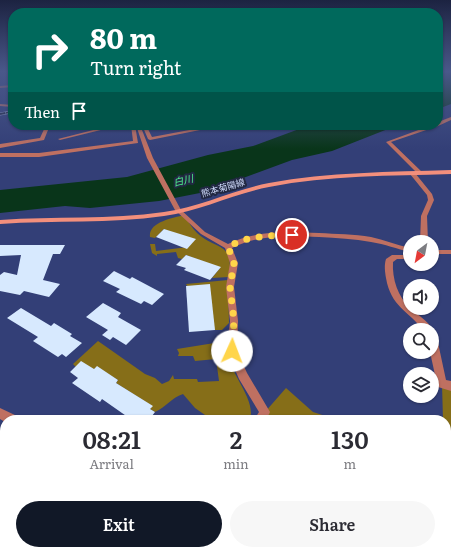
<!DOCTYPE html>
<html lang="en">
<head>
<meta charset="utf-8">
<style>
  body { margin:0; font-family:Literata,"Noto Sans JP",serif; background:#f7f7f7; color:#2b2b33; height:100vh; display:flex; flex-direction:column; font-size:15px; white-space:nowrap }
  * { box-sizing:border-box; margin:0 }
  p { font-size:13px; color:#7c7c81 }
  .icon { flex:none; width:22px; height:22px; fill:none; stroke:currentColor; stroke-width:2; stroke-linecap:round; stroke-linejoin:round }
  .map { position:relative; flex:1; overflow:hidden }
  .details { position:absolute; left:0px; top:415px; width:451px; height:140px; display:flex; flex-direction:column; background:#fff; border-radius:16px 16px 0 0; box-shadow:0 1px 3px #0004 }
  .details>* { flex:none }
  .guide { position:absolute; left:8px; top:8px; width:435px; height:122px; border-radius:16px; box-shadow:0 1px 3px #0004; background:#00695c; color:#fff; overflow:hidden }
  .needle { width:26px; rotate:212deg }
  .fabs { position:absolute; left:403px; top:235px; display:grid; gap:8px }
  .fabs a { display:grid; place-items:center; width:36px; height:36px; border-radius:50%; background:#fff; box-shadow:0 1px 3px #0004; font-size:20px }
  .pin { position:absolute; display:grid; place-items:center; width:34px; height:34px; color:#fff; margin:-17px; border:2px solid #fff; border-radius:50%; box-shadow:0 1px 4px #0007 }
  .me { position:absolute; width:44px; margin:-22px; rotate:2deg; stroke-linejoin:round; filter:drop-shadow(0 0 3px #0008) }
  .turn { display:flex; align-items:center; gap:14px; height:84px; padding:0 16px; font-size:18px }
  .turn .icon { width:52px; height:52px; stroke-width:2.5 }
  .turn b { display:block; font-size:28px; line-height:34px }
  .then { display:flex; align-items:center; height:38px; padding:0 16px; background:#0003; gap:8px; font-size:15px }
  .eta { display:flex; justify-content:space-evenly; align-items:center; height:68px; text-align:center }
  .eta b { font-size:24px; font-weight:600; line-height:28px }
  .primary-button { display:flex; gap:8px; margin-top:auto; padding:8px 16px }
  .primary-button a { flex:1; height:46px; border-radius:24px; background:#111827; color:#fff; font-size:16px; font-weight:600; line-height:46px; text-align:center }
  .primary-button a+a { background:#f7f7f7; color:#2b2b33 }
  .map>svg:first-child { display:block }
  .green { fill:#866e18 }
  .water { fill:#09351a }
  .building { fill:#d7e9fe }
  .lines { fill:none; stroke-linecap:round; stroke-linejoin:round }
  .minor { fill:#bf7061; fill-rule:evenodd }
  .tertiary { fill:#bf7061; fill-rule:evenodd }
  .secondary { fill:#f38f7c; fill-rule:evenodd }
  .rail-far1-casing { stroke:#939fc8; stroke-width:2 }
  .rail-casing { stroke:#939fc8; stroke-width:3 }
  .rail-far1 { stroke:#222943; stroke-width:1.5; stroke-dasharray:4.5; stroke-linecap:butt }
  .rail { stroke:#222943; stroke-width:2; stroke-dasharray:5.5; stroke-linecap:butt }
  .route { stroke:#ffd54a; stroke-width:7; stroke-dasharray:0 12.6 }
  .labels { text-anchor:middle; stroke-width:4; stroke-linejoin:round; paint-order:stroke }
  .far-street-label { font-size:9px; fill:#ced9fa; stroke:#222943 }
  .far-water-label { font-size:10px; font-style:italic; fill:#4ff890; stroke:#222943 }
</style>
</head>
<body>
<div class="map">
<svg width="451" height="555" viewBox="0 0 451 555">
  <rect width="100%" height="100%" fill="#333f77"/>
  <!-- green -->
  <g class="green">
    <path d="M184,215c4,6 8,13 13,18 20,18 37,8 32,44l-17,1 8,-10 -34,-13 -4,4 -4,-1 -2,-6 -19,2v2l-5,-3 -2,-9h5l1,7 32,-4 -24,-18 -9,9 -5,-1c-2,-15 23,-19 34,-22z"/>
    <polygon points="228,280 229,323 222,330 215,330 186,284"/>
    <path d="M98,341l47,33 10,4 7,6 7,-3 4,-6 1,4h23l1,3 21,-1 -3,-22 -21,2 -2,-5h-15l1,-3 -2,-4 50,-8c-3,30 30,55 23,79h-20l-9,-4 -16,-1 -10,-7 -12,-14c-12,4 -17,13 -28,18l-5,-3 2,-3 -36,-23 2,-3 -21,-13 -3,2 -18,-2 -3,-3z"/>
    <polygon points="442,384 451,386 451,555 219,555 219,550 446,550 446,420 443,420"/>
    <polygon points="286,388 313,412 338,420 260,420 265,412"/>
  </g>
  <!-- water -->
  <g class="water">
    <polygon points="451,72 451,104 438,109 438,74"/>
    <polygon points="310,125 398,125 332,151 292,160 205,192 159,201 90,208 65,206 0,213 0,190 127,177 208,155 253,146"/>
  </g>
  <!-- building -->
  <g class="building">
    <polygon points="164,229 196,239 187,249 156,237"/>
    <polygon points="0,245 65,245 60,254 53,254 43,280 60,284 49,297 24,291 20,295 0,291 0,275 4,272 17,275 21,255 0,256"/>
    <polygon points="186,255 221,267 210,280 184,270 186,268 176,265"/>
    <polygon points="114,271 130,279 132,277 164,294 152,305 144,301 141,304 116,292 120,289 103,281"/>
    <polygon points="210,284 215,330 189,332 186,286"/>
    <polygon points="103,303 121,313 118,317 141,330 126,345 113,337 110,340 102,335 108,330 86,317"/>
    <polygon points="21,308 51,326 54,323 72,334 70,336 82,343 66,357 62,354 58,357 33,341 38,337 7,318"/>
    <polygon points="81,361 94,369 97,366 118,380 116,383 153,406 150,409 155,412 149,420 132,420 102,399 100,402 72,383 78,378 70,372"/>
  </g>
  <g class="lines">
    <!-- minor -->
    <g class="minor">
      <polygon points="13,85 13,87 0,88 0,86"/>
      <polygon points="0,104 13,105 13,107 0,106"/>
      <polygon points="451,117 451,120 438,126 391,142 422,172 422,174 418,174 386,142 432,125 438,125 438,122"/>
      <polygon points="46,125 50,125 44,140 0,148 0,144 40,138"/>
      <polygon points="113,125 121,125 60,140 58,139"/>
      <polygon points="131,125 135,125 138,143 39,157 0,157 0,153 39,153 133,141"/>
      <polygon points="142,125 146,125 152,137 216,125 225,125 150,140 148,139"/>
      <polygon points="413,172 415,173 432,194 434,200 427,216 428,242 420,242 421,216 428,200 427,195 410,174"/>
      <path d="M178,208l2,1 25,23 23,12c28,-14 60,-12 91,-11 17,1 35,1 52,4 13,3 26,8 39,11v4c-13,-3 -25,-8 -39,-10 -17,-3 -34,-4 -52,-5 -29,-1 -60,-3 -87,11l6,15 -4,24 4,34 -1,30 10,22 23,39 -4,8h-12l5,-8 -20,-33 -12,-28 3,-30 -4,-34 4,-24 -5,-15 -24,-14 -25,-23v-2z"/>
      <rect x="432" y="250" width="19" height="4"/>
      <path d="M392,255h18v4h-13l-4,3c-1,17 5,35 17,46 8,7 17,12 23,22l-1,1v-1h-9c-15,-20 -32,-23 -37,-52 -1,-6 -2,-13 0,-19z"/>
      <polygon points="432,334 435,335 437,338 446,380 451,381 451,391 438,387 437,384 430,352 432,352"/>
      <polygon points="0,408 17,416 19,420 5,420 5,422 0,419"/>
      <polygon points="187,550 226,550 226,555 185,555"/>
    </g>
    <!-- tertiary -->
    <polygon class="tertiary" points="136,125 140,125 153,158 181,210 180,211 178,212 175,210 147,158"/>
    <!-- secondary -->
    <path class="secondary" d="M451,170v4c-61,2 -122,1 -182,13 -36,7 -69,24 -105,29 -54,8 -110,4 -164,8v-4c54,-4 110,0 164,-8 36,-5 69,-22 105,-29 60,-11 121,-11 182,-13z"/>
    <defs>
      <polyline id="rail-far1" points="6,113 13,111"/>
      <polyline id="rail" points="0,114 11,112"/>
    </defs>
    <!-- rail-far1 casing -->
    <use href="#rail-far1" class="rail-far1-casing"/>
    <!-- rail casing -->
    <use href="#rail" class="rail-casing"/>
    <!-- rail-far1 -->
    <use href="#rail-far1" class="rail-far1"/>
    <!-- rail -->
    <use href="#rail" class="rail"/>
  </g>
  <!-- sky -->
  <linearGradient id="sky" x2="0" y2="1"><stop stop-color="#1c2341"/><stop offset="0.48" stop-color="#4a588a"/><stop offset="1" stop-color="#4a588a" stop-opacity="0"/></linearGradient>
  <rect width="451" height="149" fill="url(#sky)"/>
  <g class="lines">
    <!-- route -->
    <path class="route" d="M232,351l2,-30 -4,-34 4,-24 -6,-16c21,-12 41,-11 64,-12"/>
  </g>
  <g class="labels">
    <!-- far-street labels -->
    <g class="far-street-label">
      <text transform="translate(223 188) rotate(-16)" y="3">熊本菊陽線</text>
    </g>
    <!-- far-water labels -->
    <g class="far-water-label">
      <text transform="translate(183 180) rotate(-13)" y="4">白川</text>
    </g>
  </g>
</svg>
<div class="fabs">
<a><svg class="needle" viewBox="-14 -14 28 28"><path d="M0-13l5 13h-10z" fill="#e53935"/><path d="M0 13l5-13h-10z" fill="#7c7c81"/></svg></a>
<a><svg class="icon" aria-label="sound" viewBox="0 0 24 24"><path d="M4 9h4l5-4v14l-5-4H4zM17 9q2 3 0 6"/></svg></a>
<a><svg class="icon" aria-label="search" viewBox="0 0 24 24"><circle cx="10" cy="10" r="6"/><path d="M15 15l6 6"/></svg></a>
<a><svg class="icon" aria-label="layers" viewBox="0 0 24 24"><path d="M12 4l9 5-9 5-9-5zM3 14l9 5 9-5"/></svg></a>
</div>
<div class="pin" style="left:292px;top:235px;background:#d93025"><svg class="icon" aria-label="arrive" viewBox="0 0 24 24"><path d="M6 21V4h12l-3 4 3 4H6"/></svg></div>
<svg class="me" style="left:232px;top:351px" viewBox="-20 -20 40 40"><circle r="19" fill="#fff"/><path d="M0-13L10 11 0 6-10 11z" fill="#ffd54a"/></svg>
<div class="guide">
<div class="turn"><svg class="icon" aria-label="right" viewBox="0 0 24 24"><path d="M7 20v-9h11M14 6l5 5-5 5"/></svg><div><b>80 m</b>Turn right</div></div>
<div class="then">Then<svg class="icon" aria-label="arrive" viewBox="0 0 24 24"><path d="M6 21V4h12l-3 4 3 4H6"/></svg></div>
</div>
<section class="details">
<div class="eta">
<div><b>08:21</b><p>Arrival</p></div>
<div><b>2</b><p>min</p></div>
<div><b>130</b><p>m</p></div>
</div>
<div class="primary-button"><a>Exit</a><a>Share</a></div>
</section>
</div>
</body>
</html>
